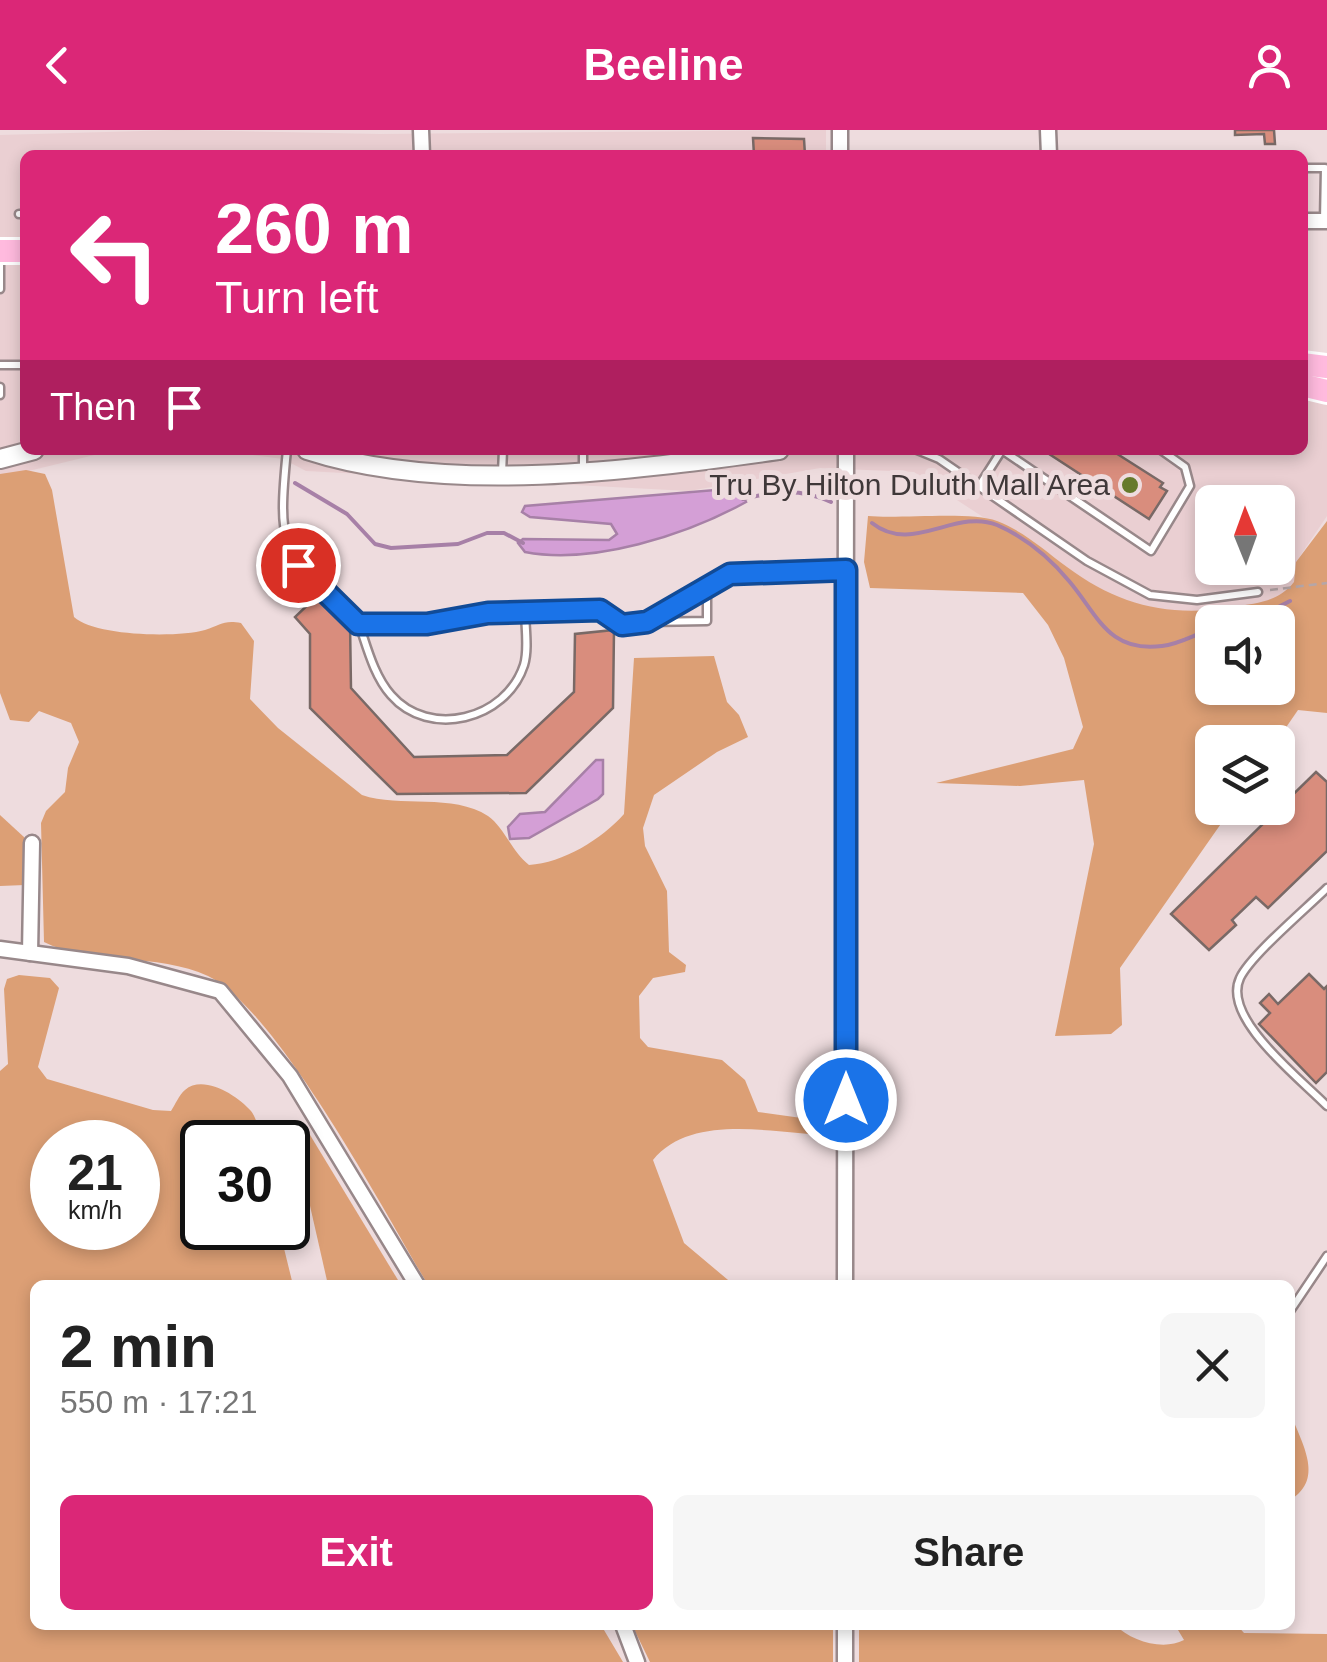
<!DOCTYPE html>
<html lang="en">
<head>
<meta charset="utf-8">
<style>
  body { margin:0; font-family:Helvetica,sans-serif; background:#f6f6f6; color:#222; height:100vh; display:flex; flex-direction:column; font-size:38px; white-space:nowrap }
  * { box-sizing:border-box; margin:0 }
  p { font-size:32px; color:#767676 }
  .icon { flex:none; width:55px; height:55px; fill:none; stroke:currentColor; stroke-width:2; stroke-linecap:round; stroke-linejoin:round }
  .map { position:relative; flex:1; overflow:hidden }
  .panel { position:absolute; left:30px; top:1150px; width:1265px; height:350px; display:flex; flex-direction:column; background:#fff; border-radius:15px; box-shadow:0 5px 15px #0003 }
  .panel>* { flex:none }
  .hud { position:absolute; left:20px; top:20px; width:1288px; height:305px; border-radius:15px; box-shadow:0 5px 15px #0003; background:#db2777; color:#fff; overflow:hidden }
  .needle { width:65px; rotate:359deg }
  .buttons { position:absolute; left:1195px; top:355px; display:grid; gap:20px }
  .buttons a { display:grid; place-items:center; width:100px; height:100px; border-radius:15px; background:#fff; box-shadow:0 5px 15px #0003; font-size:50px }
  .speed { position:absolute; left:30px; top:990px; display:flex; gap:20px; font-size:50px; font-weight:700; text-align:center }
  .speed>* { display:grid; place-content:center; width:130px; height:130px; border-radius:50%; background:#fff; box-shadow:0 5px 15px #0003; line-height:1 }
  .speed small { font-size:25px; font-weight:400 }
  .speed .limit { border:5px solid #111; border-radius:15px; background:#fff; color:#111 }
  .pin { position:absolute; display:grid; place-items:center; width:85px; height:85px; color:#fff; margin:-42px; border:5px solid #fff; border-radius:50%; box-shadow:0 2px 10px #0007 }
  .me { position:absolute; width:110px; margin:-55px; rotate:0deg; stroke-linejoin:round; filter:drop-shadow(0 0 8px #0008) }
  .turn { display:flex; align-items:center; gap:35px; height:210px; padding:0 30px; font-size:45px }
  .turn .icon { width:130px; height:130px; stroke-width:2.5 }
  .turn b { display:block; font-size:70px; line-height:85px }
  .then { display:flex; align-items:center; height:95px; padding:0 30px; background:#0003; gap:20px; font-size:38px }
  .round { display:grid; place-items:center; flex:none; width:105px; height:105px; border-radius:15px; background:#f6f6f6 }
  .summary { display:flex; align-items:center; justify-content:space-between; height:170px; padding:0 30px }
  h1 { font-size:60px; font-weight:800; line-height:75px }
  .primary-button { display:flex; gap:20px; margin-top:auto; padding:20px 30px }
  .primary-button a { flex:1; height:115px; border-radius:15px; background:#db2777; color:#fff; font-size:40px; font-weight:800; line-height:115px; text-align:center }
  .primary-button a+a { background:#f6f6f6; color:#222 }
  header { display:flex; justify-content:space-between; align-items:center; height:130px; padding:0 30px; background:#db2777; color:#fff; font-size:45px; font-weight:800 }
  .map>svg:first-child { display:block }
  .built { fill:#eacfd2; fill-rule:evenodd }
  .green { fill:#dc9f75; fill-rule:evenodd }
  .water { fill:#d49fd6; stroke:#a780a7; stroke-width:2.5 }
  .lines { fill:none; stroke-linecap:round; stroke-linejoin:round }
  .stream { stroke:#a780a7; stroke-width:4 }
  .building { fill:#d98d7d; stroke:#796966; stroke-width:2.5 }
  .service-casing { stroke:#98888a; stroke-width:11 }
  .minor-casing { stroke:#98888a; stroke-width:19 }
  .tertiary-casing { stroke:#98888a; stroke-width:22 }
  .trunk-casing { stroke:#fff; stroke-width:28 }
  .path { stroke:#b5a6a8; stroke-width:2.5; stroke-dasharray:8 5; stroke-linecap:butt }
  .service { stroke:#fff; stroke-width:6 }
  .minor { stroke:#fff; stroke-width:14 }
  .tertiary { stroke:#fff; stroke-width:18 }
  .trunk { stroke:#ffbade; stroke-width:22 }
  .route-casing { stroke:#114b97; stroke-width:25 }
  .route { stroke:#1a73e8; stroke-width:18 }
  .poi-dot { fill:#667a2b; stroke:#eedcde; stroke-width:4 }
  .labels { text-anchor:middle; stroke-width:10; stroke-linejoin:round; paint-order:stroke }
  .poi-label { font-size:30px; fill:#3f3839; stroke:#eedcde; text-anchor:end }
</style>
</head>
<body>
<header><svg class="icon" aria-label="back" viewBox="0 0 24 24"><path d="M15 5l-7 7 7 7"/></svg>Beeline<svg class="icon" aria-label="person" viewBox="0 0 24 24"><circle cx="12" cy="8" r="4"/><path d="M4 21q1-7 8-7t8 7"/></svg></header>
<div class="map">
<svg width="1327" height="1532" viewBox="0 0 1327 1532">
  <rect width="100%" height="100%" fill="#eedcde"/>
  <!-- built -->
  <g class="built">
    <polygon points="177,0 380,4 826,0 826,25 25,25 25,320 115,320 0,348 0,5"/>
    <path d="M1303,222l24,3v161l-31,46 -6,64 -143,-2 -233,-152 -94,-4 -131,23 -383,-20 -23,-12 -68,-9h1087zM1212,372h66v66h-66z"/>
  </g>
  <!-- green -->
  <g class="green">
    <path d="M26,340l19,4 7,16 22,127c21,19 102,21 131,13 16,-5 18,-10 36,-7l13,18 -4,58 28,29 84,67c38,13 91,-2 126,21 16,11 24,36 41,49 34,-2 73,-26 95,-51l10,-156 80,-2 13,46 12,13 9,22 -31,15 -63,43 -11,33 2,18 22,45 2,61 17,13 -1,7 -32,6 -14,18 1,42 8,9 74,13 23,20 13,32 65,9 10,9 -7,5c-53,-2 -135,-22 -173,25l31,83 50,42h-306c-43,-72 -151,-276 -220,-309 -49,-23 -122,-12 -164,-34l-3,-119 5,-12 19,-19 3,-24 11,-26 -8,-19 -32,-12 -10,11 -19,-2 -10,-27v-219z"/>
    <path d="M868,386c33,3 103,-5 129,5 28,11 47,29 70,46 51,38 103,51 166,40 24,-4 45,-5 61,-25l2,-20 31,-41v192l-29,-3 -22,32h-64v66h20l-112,160 2,57 -11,9 -56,2 39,-192 -10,-64 -64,6 -84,-3 137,-34 10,-22 -19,-69 -16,-33 -25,-32 -153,-5 -6,-26zM1278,492v66h-66v-66z"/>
    <polygon points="0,685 25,708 25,755 0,756"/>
    <path d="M19,845l31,3 9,10 -21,79 9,12 106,31 18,1c4,-6 8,-16 14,-21 18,-16 52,5 66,21 6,8 9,22 11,31h-60v86h77l14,57h-258v340h566l22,37h-623v-591l8,-7 -4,-75 3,-10zM138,1012v86h-86v-86z"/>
    <polygon points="303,1000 307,1000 401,1155 328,1155 298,1023"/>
    <path d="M1290,1281c9,29 37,67 0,89z"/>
    <polygon points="632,1495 833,1495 833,1532 650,1532"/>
    <path d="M859,1495h256c16,16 48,26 69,15l-9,-15h62l7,8 83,1v28h-468z"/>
  </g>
  <!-- water -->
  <g class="water">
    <path d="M739,358l7,14c-60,33 -153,63 -221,50l-7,-9 5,-4 86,1 8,-6 -6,-10 -81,-7 -8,-5 3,-6z"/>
    <polygon points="596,630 603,630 603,664 598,669 529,708 510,709 508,697 520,684 545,682"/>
  </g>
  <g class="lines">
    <!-- stream -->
    <g class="stream">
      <polyline points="295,353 347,384 375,414 391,418 458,414 487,403 504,403 523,413"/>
      <path d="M743,369c32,-8 58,-11 88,3"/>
      <path d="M872,393c40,32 83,-15 125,2 30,13 52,32 72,56 29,34 39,72 93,65 18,-2 33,-12 50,-17"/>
      <polyline points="1249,492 1290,471"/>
    </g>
  </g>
  <!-- building -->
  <g class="building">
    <polygon points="1235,0 1274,0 1275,14 1265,14 1264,4 1235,5"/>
    <polygon points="753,8 804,9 805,25 754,25"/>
    <polygon points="1043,320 1111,320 1163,353 1160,357 1167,361 1149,389"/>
    <polygon points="319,464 350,492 351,558 414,627 507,625 574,562 575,504 614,500 613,578 526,663 397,664 310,578 310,504 295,487"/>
    <polygon points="1316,642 1327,652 1327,721 1268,778 1256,767 1232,790 1236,795 1209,820 1171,784"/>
    <polygon points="1309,844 1324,859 1327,856 1327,942 1316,953 1259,894 1270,883 1260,873 1269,864 1278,874"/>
  </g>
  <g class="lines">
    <defs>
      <g id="service">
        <polyline points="1302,38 1325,38 1324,90"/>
        <polyline points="19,84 25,84"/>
        <polyline points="0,159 0,127"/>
        <polyline points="0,235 25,235"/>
        <polyline points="0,257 0,265"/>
        <path d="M287,320c-11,107 -3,101 72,174 23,0 48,2 71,-1 58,-7 140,-34 192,2l25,-3 82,-48 116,-4"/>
        <polyline points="917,320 939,329 1087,431 1150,465 1197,470 1258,462"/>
        <polyline points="1002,320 1151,421 1190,356 1185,337 1161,320"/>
        <polyline points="583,339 583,320"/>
        <polyline points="502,343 503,320"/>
        <polyline points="979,356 1002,320"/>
        <polyline points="648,492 707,491 707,460"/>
        <path d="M359,494c8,23 15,52 32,71 38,44 115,25 133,-30 5,-16 1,-38 1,-55"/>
        <path d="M1327,758c-20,20 -76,67 -87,90 -19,40 61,101 87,128"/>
        <polyline points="1290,1181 1327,1126"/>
      </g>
      <g id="minor">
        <polyline points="421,0 422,25"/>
        <polyline points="840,0 840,25"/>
        <polyline points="1048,0 1049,25"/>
        <polyline points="1302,91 1327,91"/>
        <polyline points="0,819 128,836 220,861 290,946 417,1155"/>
        <polyline points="30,823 32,713"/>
        <polyline points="845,1155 846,320"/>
        <polyline points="623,1495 637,1532"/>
        <polyline points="845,1532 845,1495"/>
      </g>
      <g id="tertiary">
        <path d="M307,320c141,46 327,20 472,0"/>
        <polyline points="0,329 34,320"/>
      </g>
      <g id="trunk">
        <polyline points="0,121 25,121"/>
        <polyline points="1302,234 1327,237"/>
        <polyline points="1302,255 1327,261"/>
      </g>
    </defs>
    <!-- service casing -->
    <use href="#service" class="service-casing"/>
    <!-- minor casing -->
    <use href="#minor" class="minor-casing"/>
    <!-- tertiary casing -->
    <use href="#tertiary" class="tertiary-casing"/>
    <!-- trunk casing -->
    <use href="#trunk" class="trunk-casing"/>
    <!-- path -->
    <polyline class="path" points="1270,460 1327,453"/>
    <!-- service -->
    <use href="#service" class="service"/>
    <!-- minor -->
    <use href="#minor" class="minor"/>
    <!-- tertiary -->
    <use href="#tertiary" class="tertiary"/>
    <!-- trunk -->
    <use href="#trunk" class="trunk"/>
  </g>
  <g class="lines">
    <defs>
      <polyline id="route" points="298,435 358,494 427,494 488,483 600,480 622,495 647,492 730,444 846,440 846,970"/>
    </defs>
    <!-- route casing -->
    <use href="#route" class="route-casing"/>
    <!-- route -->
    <use href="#route" class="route"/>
  </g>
  <!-- markers -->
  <circle class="poi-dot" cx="1130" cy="355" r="10"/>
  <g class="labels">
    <!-- poi labels -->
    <g class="poi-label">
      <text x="1110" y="365">Tru By Hilton Duluth Mall Area</text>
    </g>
  </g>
</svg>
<div class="buttons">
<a><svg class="needle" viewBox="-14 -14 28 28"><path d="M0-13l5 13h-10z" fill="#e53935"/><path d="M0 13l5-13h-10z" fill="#767676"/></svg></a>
<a><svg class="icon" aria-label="sound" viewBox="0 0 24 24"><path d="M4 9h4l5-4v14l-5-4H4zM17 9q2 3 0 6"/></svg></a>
<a><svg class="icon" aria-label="layers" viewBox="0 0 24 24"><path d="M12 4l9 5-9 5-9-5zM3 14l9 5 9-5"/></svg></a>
</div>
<div class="speed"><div>21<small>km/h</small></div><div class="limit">30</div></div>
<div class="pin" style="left:298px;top:435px;background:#d93025"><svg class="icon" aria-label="arrive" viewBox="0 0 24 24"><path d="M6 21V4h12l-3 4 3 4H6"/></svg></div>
<svg class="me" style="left:846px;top:970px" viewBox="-20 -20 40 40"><circle r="17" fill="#1a73e8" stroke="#fff" stroke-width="3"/><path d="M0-11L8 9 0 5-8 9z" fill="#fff"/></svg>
<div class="hud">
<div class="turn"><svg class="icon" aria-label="left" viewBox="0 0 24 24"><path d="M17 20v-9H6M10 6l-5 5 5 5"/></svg><div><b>260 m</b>Turn left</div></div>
<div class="then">Then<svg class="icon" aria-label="arrive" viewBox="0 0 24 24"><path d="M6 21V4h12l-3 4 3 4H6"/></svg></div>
</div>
<section class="panel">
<div class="summary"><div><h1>2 min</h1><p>550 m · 17:21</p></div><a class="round"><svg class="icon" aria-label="close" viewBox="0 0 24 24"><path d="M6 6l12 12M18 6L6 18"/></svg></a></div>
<div class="primary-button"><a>Exit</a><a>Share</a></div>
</section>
</div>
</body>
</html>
